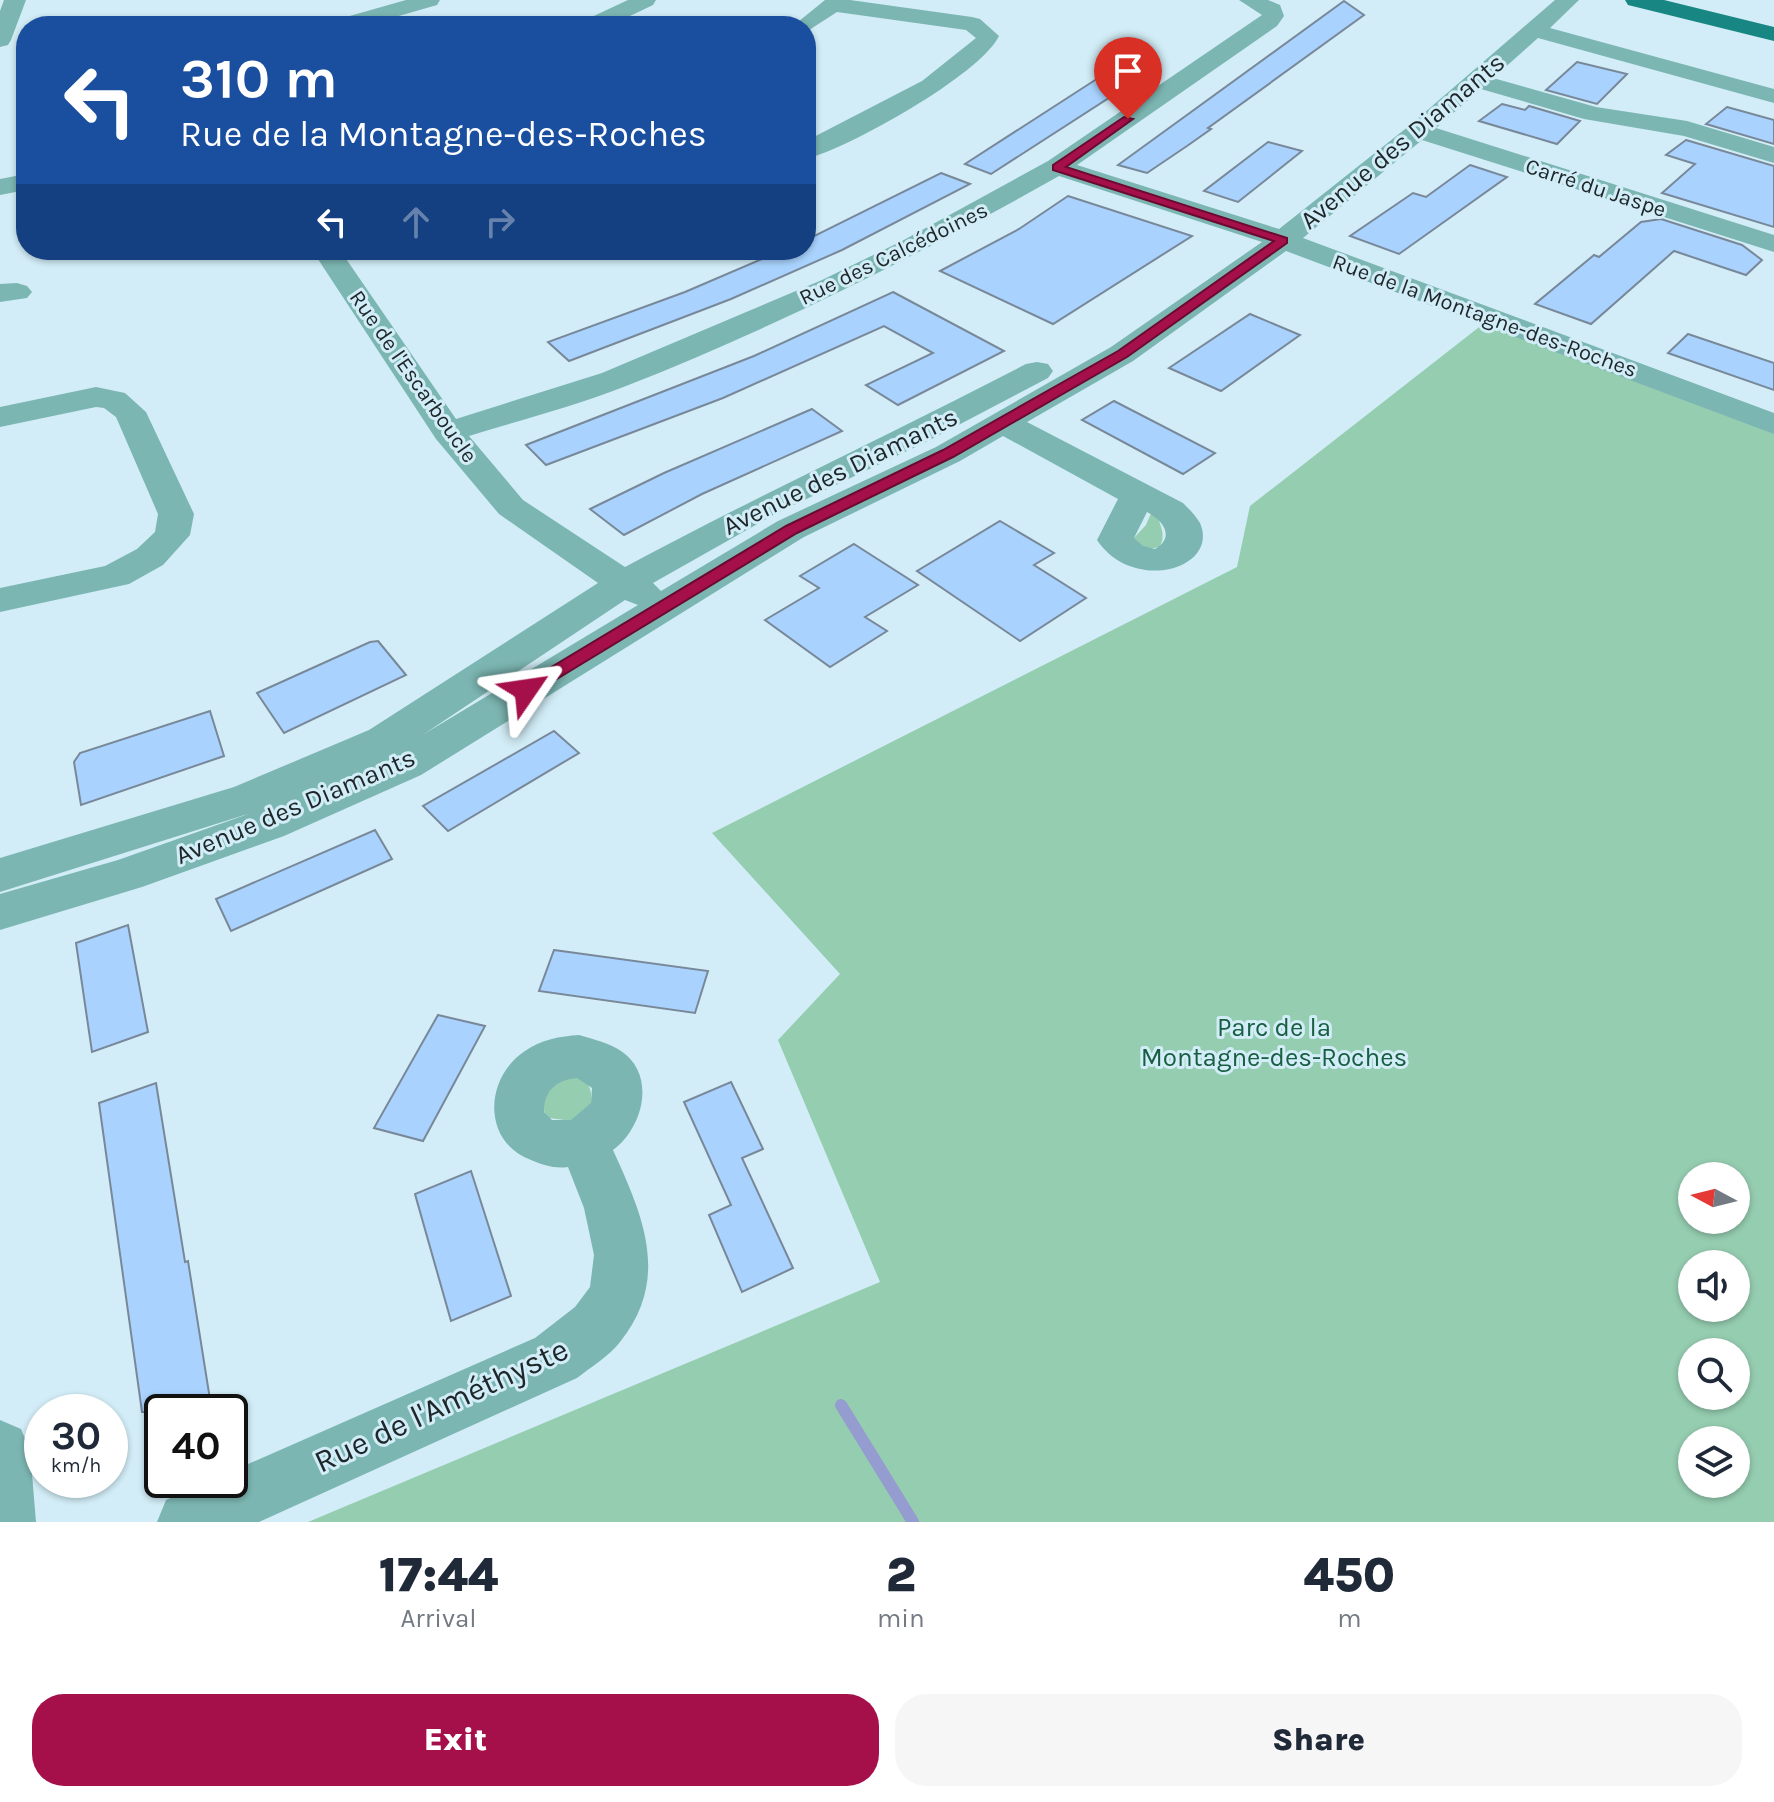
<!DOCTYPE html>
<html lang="en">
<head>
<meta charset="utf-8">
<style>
  body { margin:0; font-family:Karla,sans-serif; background:#f6f6f7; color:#1f2937; height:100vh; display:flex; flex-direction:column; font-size:30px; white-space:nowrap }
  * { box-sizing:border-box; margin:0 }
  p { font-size:26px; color:#747a83 }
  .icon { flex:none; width:44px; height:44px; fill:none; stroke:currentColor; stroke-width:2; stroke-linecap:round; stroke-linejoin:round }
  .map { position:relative; height:1522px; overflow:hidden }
  .drawer { display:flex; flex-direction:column; background:#fff; flex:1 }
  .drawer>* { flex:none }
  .banner { position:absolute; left:16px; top:16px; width:800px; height:244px; border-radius:32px; box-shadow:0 2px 6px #0004; background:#1a4fa0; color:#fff; overflow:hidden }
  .needle { width:52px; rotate:277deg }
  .buttons { position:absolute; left:1678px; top:1162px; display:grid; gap:16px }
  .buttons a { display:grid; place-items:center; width:72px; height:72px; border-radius:50%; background:#fff; box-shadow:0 2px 6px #0004; font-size:40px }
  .speed { position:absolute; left:24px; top:1394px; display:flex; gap:16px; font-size:40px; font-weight:700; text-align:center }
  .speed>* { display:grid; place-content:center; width:104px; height:104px; border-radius:50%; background:#fff; box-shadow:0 2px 6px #0004; line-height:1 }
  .speed small { font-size:20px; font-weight:400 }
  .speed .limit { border:4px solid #111; border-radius:12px; background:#fff; color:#111 }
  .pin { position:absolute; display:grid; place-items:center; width:68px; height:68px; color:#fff; margin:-82px -34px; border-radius:50% 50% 50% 0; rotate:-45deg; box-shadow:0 0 8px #0007 }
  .pin .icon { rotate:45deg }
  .me { position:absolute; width:88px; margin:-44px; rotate:58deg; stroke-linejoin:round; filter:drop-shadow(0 0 6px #0008) }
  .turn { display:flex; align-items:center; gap:28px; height:168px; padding:0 32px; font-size:36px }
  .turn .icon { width:104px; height:104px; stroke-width:2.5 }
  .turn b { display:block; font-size:56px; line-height:68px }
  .lanes { display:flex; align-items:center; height:76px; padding:0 32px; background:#0003; justify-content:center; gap:40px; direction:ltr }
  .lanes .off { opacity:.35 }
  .eta { display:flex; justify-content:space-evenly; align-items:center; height:136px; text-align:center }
  .eta b { font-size:48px; font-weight:800; line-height:56px }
  .button { display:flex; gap:16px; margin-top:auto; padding:16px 32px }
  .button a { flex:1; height:92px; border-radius:32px; background:#a5104a; color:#fff; font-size:32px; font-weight:800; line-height:92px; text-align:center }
  .button a+a { background:#f6f6f7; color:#1f2937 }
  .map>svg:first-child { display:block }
  .green { fill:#95cdb0; fill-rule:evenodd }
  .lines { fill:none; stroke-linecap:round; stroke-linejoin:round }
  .stream { stroke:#959ccf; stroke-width:12 }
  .building { fill:#a9d3fe; stroke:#788899; stroke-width:2 }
  .minor { fill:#7cb6b2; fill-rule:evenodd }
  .major { fill:#188682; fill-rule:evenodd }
  .route { fill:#a5104a; stroke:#6b0a30; stroke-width:2 }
  .labels { text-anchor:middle; stroke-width:6; stroke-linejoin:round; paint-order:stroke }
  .far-street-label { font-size:22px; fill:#1d272a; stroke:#d2edf7 }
  .street-label { font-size:26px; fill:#1d272a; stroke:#d2edf7 }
  .park-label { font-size:26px; fill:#185e41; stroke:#d2edf7 }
  .near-street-label { font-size:32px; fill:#1d272a; stroke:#d2edf7 }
</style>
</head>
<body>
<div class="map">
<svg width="1774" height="1522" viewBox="0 0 1774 1522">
  <rect width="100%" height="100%" fill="#d2edf7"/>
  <!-- green -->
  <g class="green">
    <path d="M1492,317l282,107v1098h-1466l572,-240 -102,-242 62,-66 -128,-141 525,-266 13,-61zM1692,1176h44v44h-44zM1692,1264h44v44h-44zM1692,1352h44v44h-44zM1692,1440h44v44h-44z"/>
    <path d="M1152,511l4,2c4,11 11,24 3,34l-14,3 -12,-11 13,-14z"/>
    <path d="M574,1077c16,4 18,12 17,27l-19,17 -23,-3c-11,-12 -7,-21 0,-33z"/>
  </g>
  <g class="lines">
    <!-- stream -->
    <polyline class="stream" points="841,1405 913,1522"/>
  </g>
  <!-- building -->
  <g class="building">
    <polygon points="1344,1 1364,15 1208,128 1211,129 1187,146 1147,173 1118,165"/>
    <polygon points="1577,62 1627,74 1597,104 1546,90"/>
    <polygon points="1106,73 1135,81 991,174 965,164"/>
    <polygon points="1502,104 1525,110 1529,106 1580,121 1557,144 1479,121"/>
    <polygon points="1727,107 1774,120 1774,144 1706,124"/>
    <polygon points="1686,140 1774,166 1774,227 1662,193 1695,164 1666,155"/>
    <polygon points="1268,142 1302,151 1238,202 1204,191"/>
    <polygon points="1470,165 1507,177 1399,254 1350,236 1413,193 1426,197"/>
    <polygon points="941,173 970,184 842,250 731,299 569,361 548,342 685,292 783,250 806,250 806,240"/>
    <polygon points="1068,196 1192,236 1053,324 940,271 1019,229"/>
    <polygon points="1661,219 1742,245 1762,260 1746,275 1674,251 1591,324 1535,304 1594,255 1599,257 1641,222"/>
    <polygon points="893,292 1004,351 898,405 866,385 933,353 884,326 723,398 546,465 526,445 754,356"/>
    <polygon points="1250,314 1300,335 1221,391 1169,368"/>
    <polygon points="1688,334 1774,363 1774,390 1668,353"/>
    <polygon points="1114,401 1215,453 1183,474 1082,420"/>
    <polygon points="812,409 842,431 702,494 624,535 590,509 664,473"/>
    <polygon points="1000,521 1054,553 1034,565 1086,598 1020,641 917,571"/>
    <polygon points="854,544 918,585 865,617 887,631 830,667 765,620 819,588 800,576"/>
    <polygon points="378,641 406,675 284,733 257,693 370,642"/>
    <polygon points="210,711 224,756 81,805 74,762 80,753"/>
    <polygon points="554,731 579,753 448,831 423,806"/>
    <polygon points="375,830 392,859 231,931 216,899"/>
    <polygon points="128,925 148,1032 92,1052 76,943"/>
    <polygon points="554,950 708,971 695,1013 539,991"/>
    <polygon points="438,1015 485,1026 423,1141 374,1128"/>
    <polygon points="731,1082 763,1149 742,1158 793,1268 742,1292 709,1215 731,1205 684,1102"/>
    <polygon points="156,1083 185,1262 188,1261 212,1412 142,1412 99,1103"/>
    <polygon points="471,1171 511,1296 451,1321 415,1194"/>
  </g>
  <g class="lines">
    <!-- minor -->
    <g class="minor">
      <polygon points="4,0 26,0 11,40 8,45 0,47 0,11"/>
      <polygon points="406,0 440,0 437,5 364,26 329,26 332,21"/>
      <polygon points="628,0 656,0 653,5 609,26 580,26 583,21"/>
      <path d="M825,0h25l122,17 8,2 19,17c-19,39 -150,112 -193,123v-18l116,-60 54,-43 -10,-8 -129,-18 -31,20v-6h-13z"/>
      <path d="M1239,0h29l12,5 4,11 -7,10 -200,139 202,64 130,-103 146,-126h24l-29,28 224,61v14l-236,-65 -45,40 103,29 91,14 87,26v16l-90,-27 -100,-17 -103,-30 -45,39 338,107v17l-352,-112 -119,98 471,175v21l-488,-183 -153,110 -106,61 156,81c6,6 13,13 17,20 20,46 -67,71 -103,17l21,-41 -115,-63 -43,25 -156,76 -383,238 -137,61 -142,51 -142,43v-36l118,-34 133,-47 -251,79v-34l234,-71 135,-57 229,-147 -99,-69 -63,-75 -124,-189h28l116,169 146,-46 220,-93 80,-39 146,-80 214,-146zM1059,176l203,66 -151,105 -175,100 -158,74 -117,70 -8,-8 124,-70 151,-72 120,-63 5,-7 -5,-7 -11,-2 -11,2c-133,69 -269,132 -401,203l-102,-67 -54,-64c52,-16 106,-30 157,-50 150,-59 293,-131 433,-210zM1147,512c17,9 28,25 8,37l-12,-3 -9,-8zM625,600l13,5 -214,129z"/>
      <polygon points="26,174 26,190 0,195 0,179"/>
      <polygon points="17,283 27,286 32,292 27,298 0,302 0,284"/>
      <polygon points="96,387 125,393 146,412 194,514 190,535 163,565 129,584 0,612 0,588 105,566 137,549 155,532 158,514 116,417 104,408 96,407 0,427 0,407"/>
      <path d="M579,1035c13,4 31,8 42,16 36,24 22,77 -8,99 30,66 58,128 7,192 -12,15 -29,25 -43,36l-318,144h-102l9,-22 45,-20h19v-8l305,-134 40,-31 15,-20 4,-32 -10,-47 -16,-41c-13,2 -25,-2 -37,-7 -49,-18 -47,-82 -6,-109 15,-11 36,-15 54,-16zM577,1078l15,10 -1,15 -20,17h-19l-8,-8c0,-21 12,-32 33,-34z"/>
      <polygon points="0,1420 21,1429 30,1450 36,1522 0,1522"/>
    </g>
    <!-- major -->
    <polygon class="major" points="1625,0 1664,0 1774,27 1774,41 1628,5"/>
  </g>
  <!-- route -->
  <polygon class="route" points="1124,117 1133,119 1066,167 1287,238 1287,243 1127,357 953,457 797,533 532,694 520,694 518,690 520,686 786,526 943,450 1118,351 1274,241 1053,170 1053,165"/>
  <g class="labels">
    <!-- far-street labels -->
    <g class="far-street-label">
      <text transform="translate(1596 187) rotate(18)" y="8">Carré du Jaspe</text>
      <text transform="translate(893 253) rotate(-26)" y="8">Rue des Calcédoines</text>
      <text transform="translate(1485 315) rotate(20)" y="8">Rue de la Montagne-des-Roches</text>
      <text transform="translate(414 376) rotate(55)" y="8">Rue de l'Escarboucle</text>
    </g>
    <!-- street labels -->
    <g class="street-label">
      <text transform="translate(1402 141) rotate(-40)" y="9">Avenue des Diamants</text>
      <text transform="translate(840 471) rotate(-26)" y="9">Avenue des Diamants</text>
      <text transform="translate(295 806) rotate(-23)" y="9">Avenue des Diamants</text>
    </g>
    <!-- park labels -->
    <g class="park-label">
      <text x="1274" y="1036">Parc de la<tspan x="1274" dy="30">Montagne-des-Roches</tspan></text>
    </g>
    <!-- near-street labels -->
    <g class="near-street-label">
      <text transform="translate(441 1405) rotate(-25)" y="11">Rue de l'Améthyste</text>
    </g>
  </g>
</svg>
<div class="buttons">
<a><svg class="needle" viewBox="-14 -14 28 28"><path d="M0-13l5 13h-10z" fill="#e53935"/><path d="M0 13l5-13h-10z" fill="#747a83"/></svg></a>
<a><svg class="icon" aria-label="sound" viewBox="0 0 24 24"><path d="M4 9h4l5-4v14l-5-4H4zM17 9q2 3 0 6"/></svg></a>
<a><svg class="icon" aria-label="search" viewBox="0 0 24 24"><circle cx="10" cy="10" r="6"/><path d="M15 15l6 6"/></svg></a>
<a><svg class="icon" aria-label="layers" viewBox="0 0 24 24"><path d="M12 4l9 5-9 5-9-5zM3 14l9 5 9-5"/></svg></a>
</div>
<div class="speed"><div>30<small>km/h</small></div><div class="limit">40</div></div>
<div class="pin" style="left:1128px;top:119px;background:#d93025"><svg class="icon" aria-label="arrive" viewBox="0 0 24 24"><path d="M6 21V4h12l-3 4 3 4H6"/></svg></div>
<svg class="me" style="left:526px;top:690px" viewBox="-20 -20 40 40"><path d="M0-17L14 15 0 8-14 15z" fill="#a5104a" stroke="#fff" stroke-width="4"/></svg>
<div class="banner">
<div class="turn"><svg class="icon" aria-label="left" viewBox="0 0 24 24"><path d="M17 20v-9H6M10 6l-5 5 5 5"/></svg><div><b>310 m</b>Rue de la Montagne-des-Roches</div></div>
<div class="lanes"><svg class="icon" aria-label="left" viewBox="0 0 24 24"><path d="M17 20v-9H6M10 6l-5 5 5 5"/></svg><svg class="icon off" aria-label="ahead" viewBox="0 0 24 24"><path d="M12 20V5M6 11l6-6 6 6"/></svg><svg class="icon off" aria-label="right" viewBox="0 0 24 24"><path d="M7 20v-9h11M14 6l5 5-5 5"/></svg></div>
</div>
</div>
<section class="drawer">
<div class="eta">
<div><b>17:44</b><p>Arrival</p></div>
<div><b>2</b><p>min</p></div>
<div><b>450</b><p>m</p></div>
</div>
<div class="button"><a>Exit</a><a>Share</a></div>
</section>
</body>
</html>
